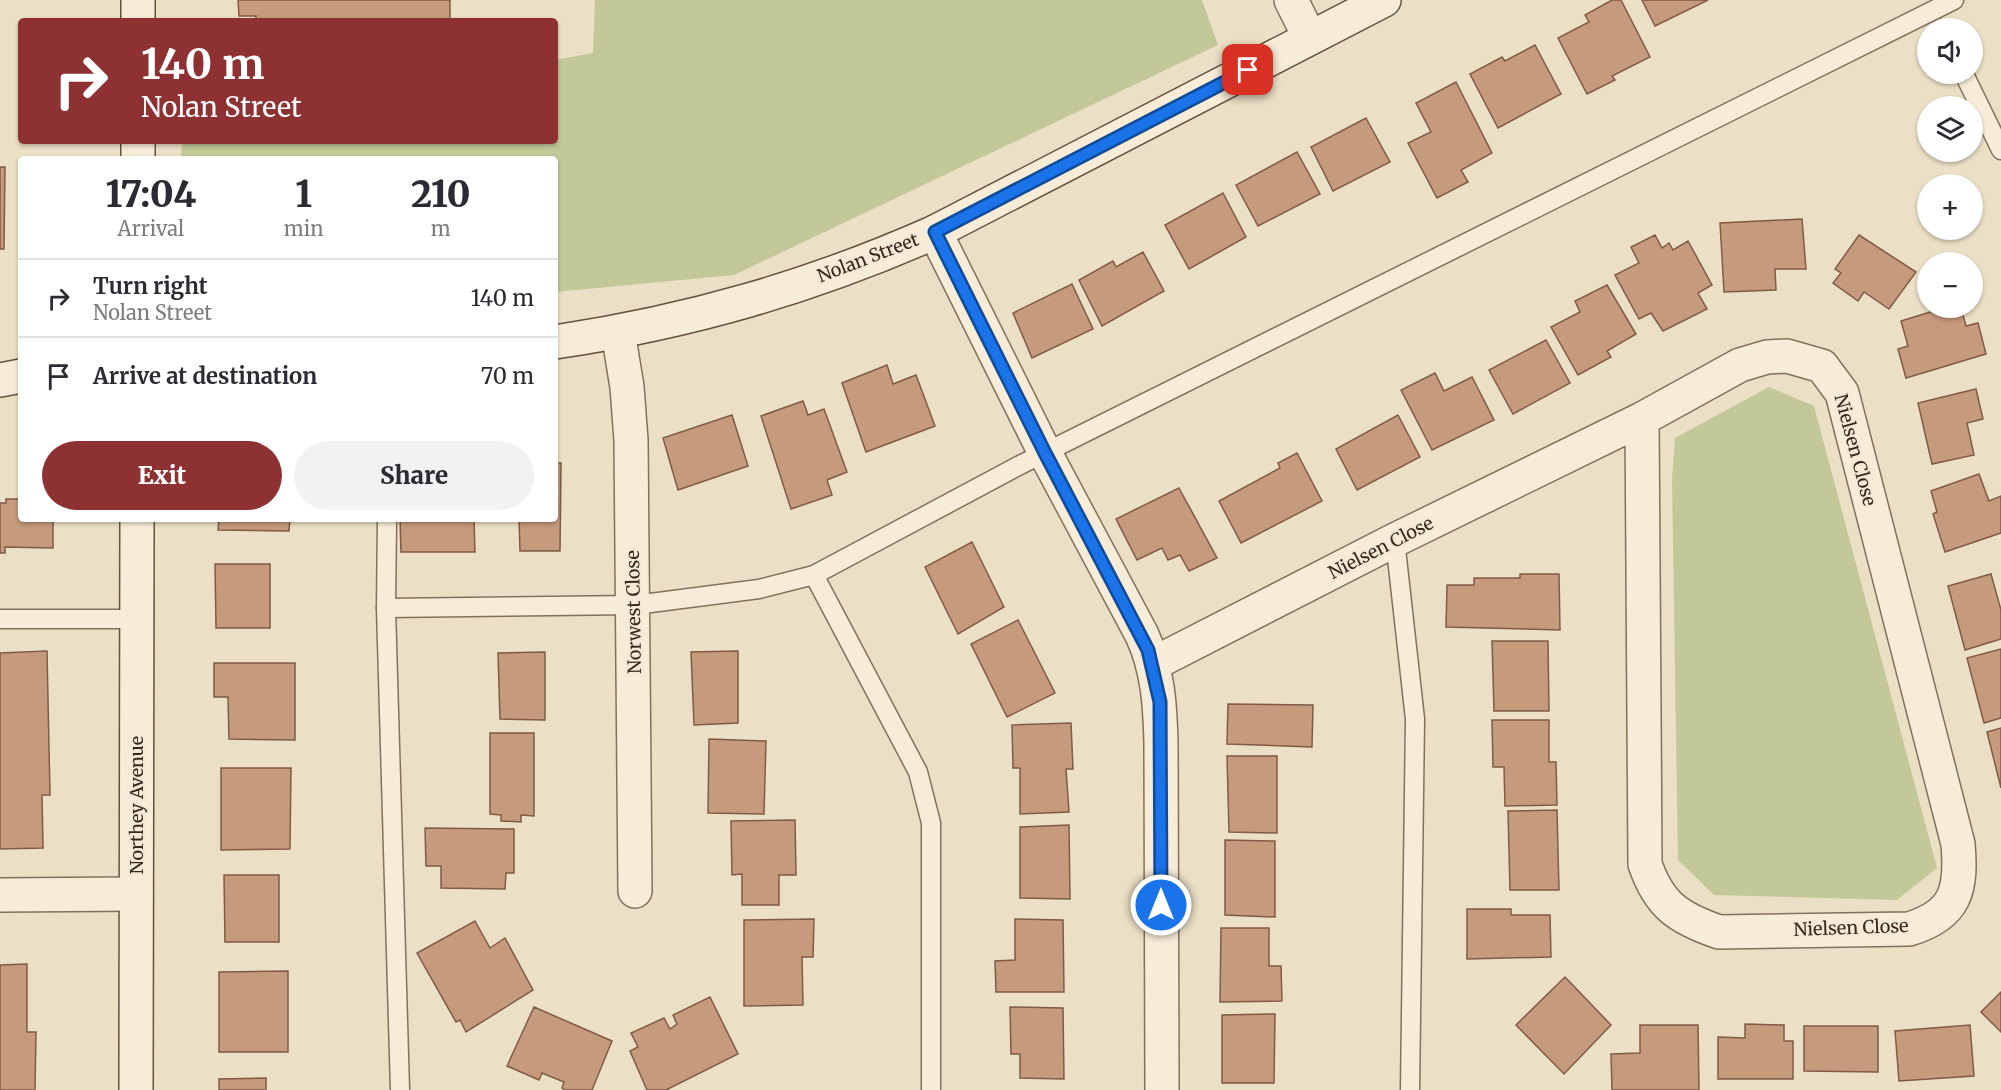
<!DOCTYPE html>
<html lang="en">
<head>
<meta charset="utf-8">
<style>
  body { margin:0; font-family:Merriweather,serif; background:#f2f2f3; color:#2b2b33; height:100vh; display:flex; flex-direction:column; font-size:22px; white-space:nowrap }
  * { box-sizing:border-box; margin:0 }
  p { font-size:20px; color:#7c7c81 }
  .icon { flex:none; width:33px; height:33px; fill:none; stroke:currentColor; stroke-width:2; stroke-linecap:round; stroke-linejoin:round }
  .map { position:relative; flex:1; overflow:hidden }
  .panel { position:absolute; left:18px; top:156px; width:540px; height:366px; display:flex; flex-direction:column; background:#fff; border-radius:6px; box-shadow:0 2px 4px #0004 }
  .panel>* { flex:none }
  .top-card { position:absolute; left:18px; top:18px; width:540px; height:126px; border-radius:6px; box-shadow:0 2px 4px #0004; background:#8e3133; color:#fff; overflow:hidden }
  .controls { position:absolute; left:1917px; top:18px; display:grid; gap:12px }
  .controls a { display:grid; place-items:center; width:66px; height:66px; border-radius:50%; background:#fff; box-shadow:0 2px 4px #0004; font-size:30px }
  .pin { position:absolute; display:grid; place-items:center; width:51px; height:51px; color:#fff; margin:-26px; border-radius:12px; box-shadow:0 3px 9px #0006 }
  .me { position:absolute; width:66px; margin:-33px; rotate:0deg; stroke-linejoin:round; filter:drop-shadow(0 0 4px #0008) }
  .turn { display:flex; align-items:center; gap:21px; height:126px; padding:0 24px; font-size:27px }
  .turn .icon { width:78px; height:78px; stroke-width:2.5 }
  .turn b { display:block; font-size:42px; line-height:51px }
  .eta { display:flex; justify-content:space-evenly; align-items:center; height:102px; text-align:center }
  .eta b { font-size:36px; font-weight:800; line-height:42px }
  .primary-button { display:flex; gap:12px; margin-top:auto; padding:12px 24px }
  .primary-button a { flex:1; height:69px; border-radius:36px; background:#8e3133; color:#fff; font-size:24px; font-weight:800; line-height:69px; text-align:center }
  .primary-button a+a { background:#f2f2f3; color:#2b2b33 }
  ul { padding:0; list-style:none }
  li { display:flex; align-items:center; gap:18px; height:78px; padding:0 24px; border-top:2px solid #e1e1e2 }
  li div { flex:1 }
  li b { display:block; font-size:22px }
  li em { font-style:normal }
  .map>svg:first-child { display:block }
  .green { fill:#c3c899 }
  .building { fill:#c69a7d; stroke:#815b44; stroke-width:1.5 }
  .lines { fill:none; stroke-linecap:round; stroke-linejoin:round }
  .lane-casing { stroke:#84715c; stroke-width:21 }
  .street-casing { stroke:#84715c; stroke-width:36 }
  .secondary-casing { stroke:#66523f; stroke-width:36 }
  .lane { stroke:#f6ecd7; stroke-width:18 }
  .street { stroke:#f6ecd7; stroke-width:33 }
  .secondary { stroke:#f6ecd7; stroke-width:33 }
  .route-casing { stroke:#114b97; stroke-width:15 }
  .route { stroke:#1a73e8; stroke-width:10 }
  .labels { text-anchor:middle; stroke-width:4.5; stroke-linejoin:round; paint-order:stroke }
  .street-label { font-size:18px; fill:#35291f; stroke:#f3e9d4 }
</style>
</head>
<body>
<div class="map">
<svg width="2001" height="1090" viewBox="0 0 2001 1090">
  <rect width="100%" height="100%" fill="#ebdfc5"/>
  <!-- green -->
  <g class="green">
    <polygon points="595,0 1202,0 1218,45 734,275 555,292 555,159 181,159 182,141 555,141 555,60 593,53"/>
    <polygon points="1769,387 1814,406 1937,868 1897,900 1714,895 1678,860 1672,479 1675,438"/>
  </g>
  <!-- building -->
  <g class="building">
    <polygon points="238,0 450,0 450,21 256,21 256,16 239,16"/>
    <polygon points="1612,0 1621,0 1650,57 1612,76 1615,80 1587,94 1558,38 1589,22 1585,15"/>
    <polygon points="1642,0 1708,0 1655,26"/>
    <polygon points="1535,45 1561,94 1498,128 1470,74 1502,57 1505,61"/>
    <polygon points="1456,82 1492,153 1461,170 1468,182 1437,198 1408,143 1431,132 1416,103"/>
    <polygon points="1366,118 1390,162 1333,191 1311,147"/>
    <polygon points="1297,152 1320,194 1258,226 1236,185"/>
    <polygon points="0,167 5,167 4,249 0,249"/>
    <polygon points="1223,193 1246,237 1189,269 1165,225"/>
    <polygon points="1802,219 1806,269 1775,269 1776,290 1724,292 1720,223"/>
    <polygon points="1655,235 1662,248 1669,243 1673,250 1688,241 1712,285 1698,293 1707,309 1663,331 1651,313 1639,319 1615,275 1639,263 1631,247"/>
    <polygon points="1859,235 1916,272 1889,309 1864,292 1858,301 1833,283 1841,273 1835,269"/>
    <polygon points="1143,252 1164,291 1102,326 1079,280 1113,261 1116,267"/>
    <polygon points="1072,284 1093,329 1032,358 1013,313"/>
    <polygon points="1607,285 1636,334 1607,351 1611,357 1578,375 1551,327 1580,312 1575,301"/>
    <polygon points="1943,308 1961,308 1966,326 1978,323 1986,354 1906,378 1898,349 1908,346 1901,321"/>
    <polygon points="1546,340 1570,383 1513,414 1489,370"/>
    <polygon points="887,365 893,384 916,375 935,426 866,452 842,383"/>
    <polygon points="1435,373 1444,391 1472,377 1494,420 1432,450 1401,390"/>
    <polygon points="1976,389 1983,419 1967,423 1974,455 1932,464 1918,403"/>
    <polygon points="803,401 808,415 824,409 847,472 827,480 832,495 791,509 761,416"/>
    <polygon points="732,415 748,466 678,490 663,438"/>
    <polygon points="1398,415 1420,457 1357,490 1336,449"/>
    <polygon points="1297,453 1322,501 1241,543 1219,501 1280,468 1278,463"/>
    <polygon points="555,463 561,463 560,551 520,551 519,519 555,519"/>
    <polygon points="1979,474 1989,501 2001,496 2001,533 1945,552 1933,514 1937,512 1931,491"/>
    <polygon points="1179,488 1217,558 1189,571 1180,555 1168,560 1162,548 1137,560 1116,519"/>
    <polygon points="6,499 21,499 21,519 53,519 53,548 5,547 5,553 0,553 0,503 6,503"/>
    <polygon points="219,519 290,519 289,531 218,530"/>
    <polygon points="400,519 474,519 475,552 401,552"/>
    <polygon points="972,542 1004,607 958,634 925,567"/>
    <polygon points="215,564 270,564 270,628 216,628"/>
    <polygon points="1520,574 1559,574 1560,630 1446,627 1447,585 1474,585 1474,578 1520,578"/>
    <polygon points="1991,574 2001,610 2001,639 1965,650 1948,586"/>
    <polygon points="1018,620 1055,693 1007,717 971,644"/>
    <polygon points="1492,641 1548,641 1549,711 1494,711"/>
    <polygon points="2001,649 2001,718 1984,723 1967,658"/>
    <polygon points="47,651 50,795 42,795 43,848 0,849 0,653"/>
    <polygon points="738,651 738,723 694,725 691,652"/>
    <polygon points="545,652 545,720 500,719 498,653"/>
    <polygon points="214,663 295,663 295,740 229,739 228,697 214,697"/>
    <polygon points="1228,704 1313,705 1312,747 1227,744"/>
    <polygon points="1492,720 1549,720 1549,762 1556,762 1557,805 1505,806 1504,767 1493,767"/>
    <polygon points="1071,723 1073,769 1066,769 1069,812 1020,814 1020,768 1013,768 1012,725"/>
    <polygon points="2001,728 2001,788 1987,732"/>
    <polygon points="490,733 534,733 534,816 521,815 521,822 501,821 501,815 490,814"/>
    <polygon points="709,739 766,741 764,814 708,813"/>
    <polygon points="1227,756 1277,756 1277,833 1229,832"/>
    <polygon points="221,768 291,768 290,849 221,850"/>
    <polygon points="1557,810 1559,890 1510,890 1508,811"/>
    <polygon points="795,820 796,875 779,875 779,905 742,905 742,874 732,875 731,821"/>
    <polygon points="1069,825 1070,899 1020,898 1020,827"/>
    <polygon points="425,828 514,829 514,873 506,873 505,889 441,888 441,866 426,866"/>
    <polygon points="1225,840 1275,841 1275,917 1225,915"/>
    <polygon points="224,875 279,875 279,942 225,942"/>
    <polygon points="1467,909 1511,909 1511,915 1550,915 1551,957 1467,959"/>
    <polygon points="814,919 813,957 802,957 803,1005 744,1006 744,920"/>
    <polygon points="1015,919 1063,920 1064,992 996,992 995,961 1015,960"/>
    <polygon points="475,921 490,948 505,938 533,990 466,1032 460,1020 456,1022 417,953"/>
    <polygon points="1221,928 1269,928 1269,966 1281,966 1282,1001 1220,1002"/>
    <polygon points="27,964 27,1032 36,1032 35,1090 0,1090 0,965"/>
    <polygon points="288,971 288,1052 219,1052 219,972"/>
    <polygon points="1565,977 1611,1025 1564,1074 1516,1025"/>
    <polygon points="2001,992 2001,1032 1981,1012"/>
    <polygon points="710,997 738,1054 666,1090 647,1090 630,1051 638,1047 631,1033 664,1018 670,1029 677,1024 673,1015"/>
    <polygon points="534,1007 612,1041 592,1090 565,1090 562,1088 564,1082 542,1073 539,1080 507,1066"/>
    <polygon points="1010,1007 1063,1008 1064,1079 1020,1078 1020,1054 1011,1054"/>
    <polygon points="1275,1014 1274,1083 1222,1083 1222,1015"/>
    <polygon points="1745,1024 1784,1025 1784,1041 1793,1041 1793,1079 1718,1079 1718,1037 1745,1038"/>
    <polygon points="1640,1025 1698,1025 1699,1090 1612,1090 1611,1054 1640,1053"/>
    <polygon points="1970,1025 1974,1076 1899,1081 1895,1031"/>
    <polygon points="1804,1026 1878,1026 1878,1072 1804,1071"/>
    <polygon points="266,1078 266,1090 219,1090 219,1079"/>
  </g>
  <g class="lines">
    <defs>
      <g id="lane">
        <polyline points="1964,74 2001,150"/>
        <polyline points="387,519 386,608 400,1090"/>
        <polyline points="1395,540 1415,719 1410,1090"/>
        <polyline points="814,575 918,772 931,823 931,1090"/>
        <polyline points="386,608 635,605 759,589 814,575 1020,465 1954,0"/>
        <polyline points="0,619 137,619"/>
      </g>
      <g id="street">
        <polyline points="1291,0 1310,38"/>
        <path d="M935,232l110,221 97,182c16,35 18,70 19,108l1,347"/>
        <polyline points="618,332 627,387 631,440 635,891"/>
        <path d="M1153,664l242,-124 247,-121 98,-54 27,-8 20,-1 35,10 20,27 116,451c4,46 -2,71 -49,85l-190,3c-41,-14 -60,-27 -74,-68l-3,-445"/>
        <polyline points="0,895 136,894"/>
      </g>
      <g id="secondary">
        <polyline points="138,21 138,0"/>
        <polyline points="138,159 138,141"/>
        <path d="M555,342c134,-20 256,-55 380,-110l449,-232"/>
        <polyline points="0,380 21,376"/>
        <polyline points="136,1090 137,519"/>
      </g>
    </defs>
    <!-- lane casing -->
    <use href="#lane" class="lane-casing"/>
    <!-- street casing -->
    <use href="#street" class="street-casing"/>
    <!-- secondary casing -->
    <use href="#secondary" class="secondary-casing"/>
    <!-- lane -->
    <use href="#lane" class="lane"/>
    <!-- street -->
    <use href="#street" class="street"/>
    <!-- secondary -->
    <use href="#secondary" class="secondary"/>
  </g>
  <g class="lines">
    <defs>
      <polyline id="route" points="1161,905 1160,702 1148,650 1045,453 935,232 1248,70"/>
    </defs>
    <!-- route casing -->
    <use href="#route" class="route-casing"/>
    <!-- route -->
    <use href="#route" class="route"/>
  </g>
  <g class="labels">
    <!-- street labels -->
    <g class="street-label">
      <text transform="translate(868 258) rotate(-21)" y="6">Nolan Street</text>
      <text transform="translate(1855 450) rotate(75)" y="6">Nielsen Close</text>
      <text transform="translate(1381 548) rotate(-27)" y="6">Nielsen Close</text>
      <text transform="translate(634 612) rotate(-91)" y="6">Norwest Close</text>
      <text transform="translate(137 805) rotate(-90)" y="6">Northey Avenue</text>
      <text transform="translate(1851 928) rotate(-2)" y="6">Nielsen Close</text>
    </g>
  </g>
</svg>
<div class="controls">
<a><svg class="icon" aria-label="sound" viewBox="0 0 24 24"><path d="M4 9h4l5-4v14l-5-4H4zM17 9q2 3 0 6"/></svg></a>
<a><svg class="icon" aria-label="layers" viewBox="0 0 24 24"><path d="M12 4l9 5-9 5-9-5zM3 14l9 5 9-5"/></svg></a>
<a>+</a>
<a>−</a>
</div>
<div class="pin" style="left:1248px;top:70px;background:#d93025"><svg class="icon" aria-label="arrive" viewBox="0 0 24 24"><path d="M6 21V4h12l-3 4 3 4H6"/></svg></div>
<svg class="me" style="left:1161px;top:905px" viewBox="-20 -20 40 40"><circle r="17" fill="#1a73e8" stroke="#fff" stroke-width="3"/><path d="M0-11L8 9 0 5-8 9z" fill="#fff"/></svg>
<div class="top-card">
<div class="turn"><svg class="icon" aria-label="right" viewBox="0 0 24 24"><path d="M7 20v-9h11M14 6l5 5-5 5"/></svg><div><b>140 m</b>Nolan Street</div></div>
</div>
<section class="panel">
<div class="eta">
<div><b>17:04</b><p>Arrival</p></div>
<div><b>1</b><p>min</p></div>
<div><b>210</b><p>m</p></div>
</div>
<ul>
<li><svg class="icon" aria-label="right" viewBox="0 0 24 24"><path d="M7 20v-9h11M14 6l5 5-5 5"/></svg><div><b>Turn right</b><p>Nolan Street</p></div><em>140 m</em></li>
<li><svg class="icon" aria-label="arrive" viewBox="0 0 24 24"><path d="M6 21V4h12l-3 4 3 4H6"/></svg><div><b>Arrive at destination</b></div><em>70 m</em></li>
</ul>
<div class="primary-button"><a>Exit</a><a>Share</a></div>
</section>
</div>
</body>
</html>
